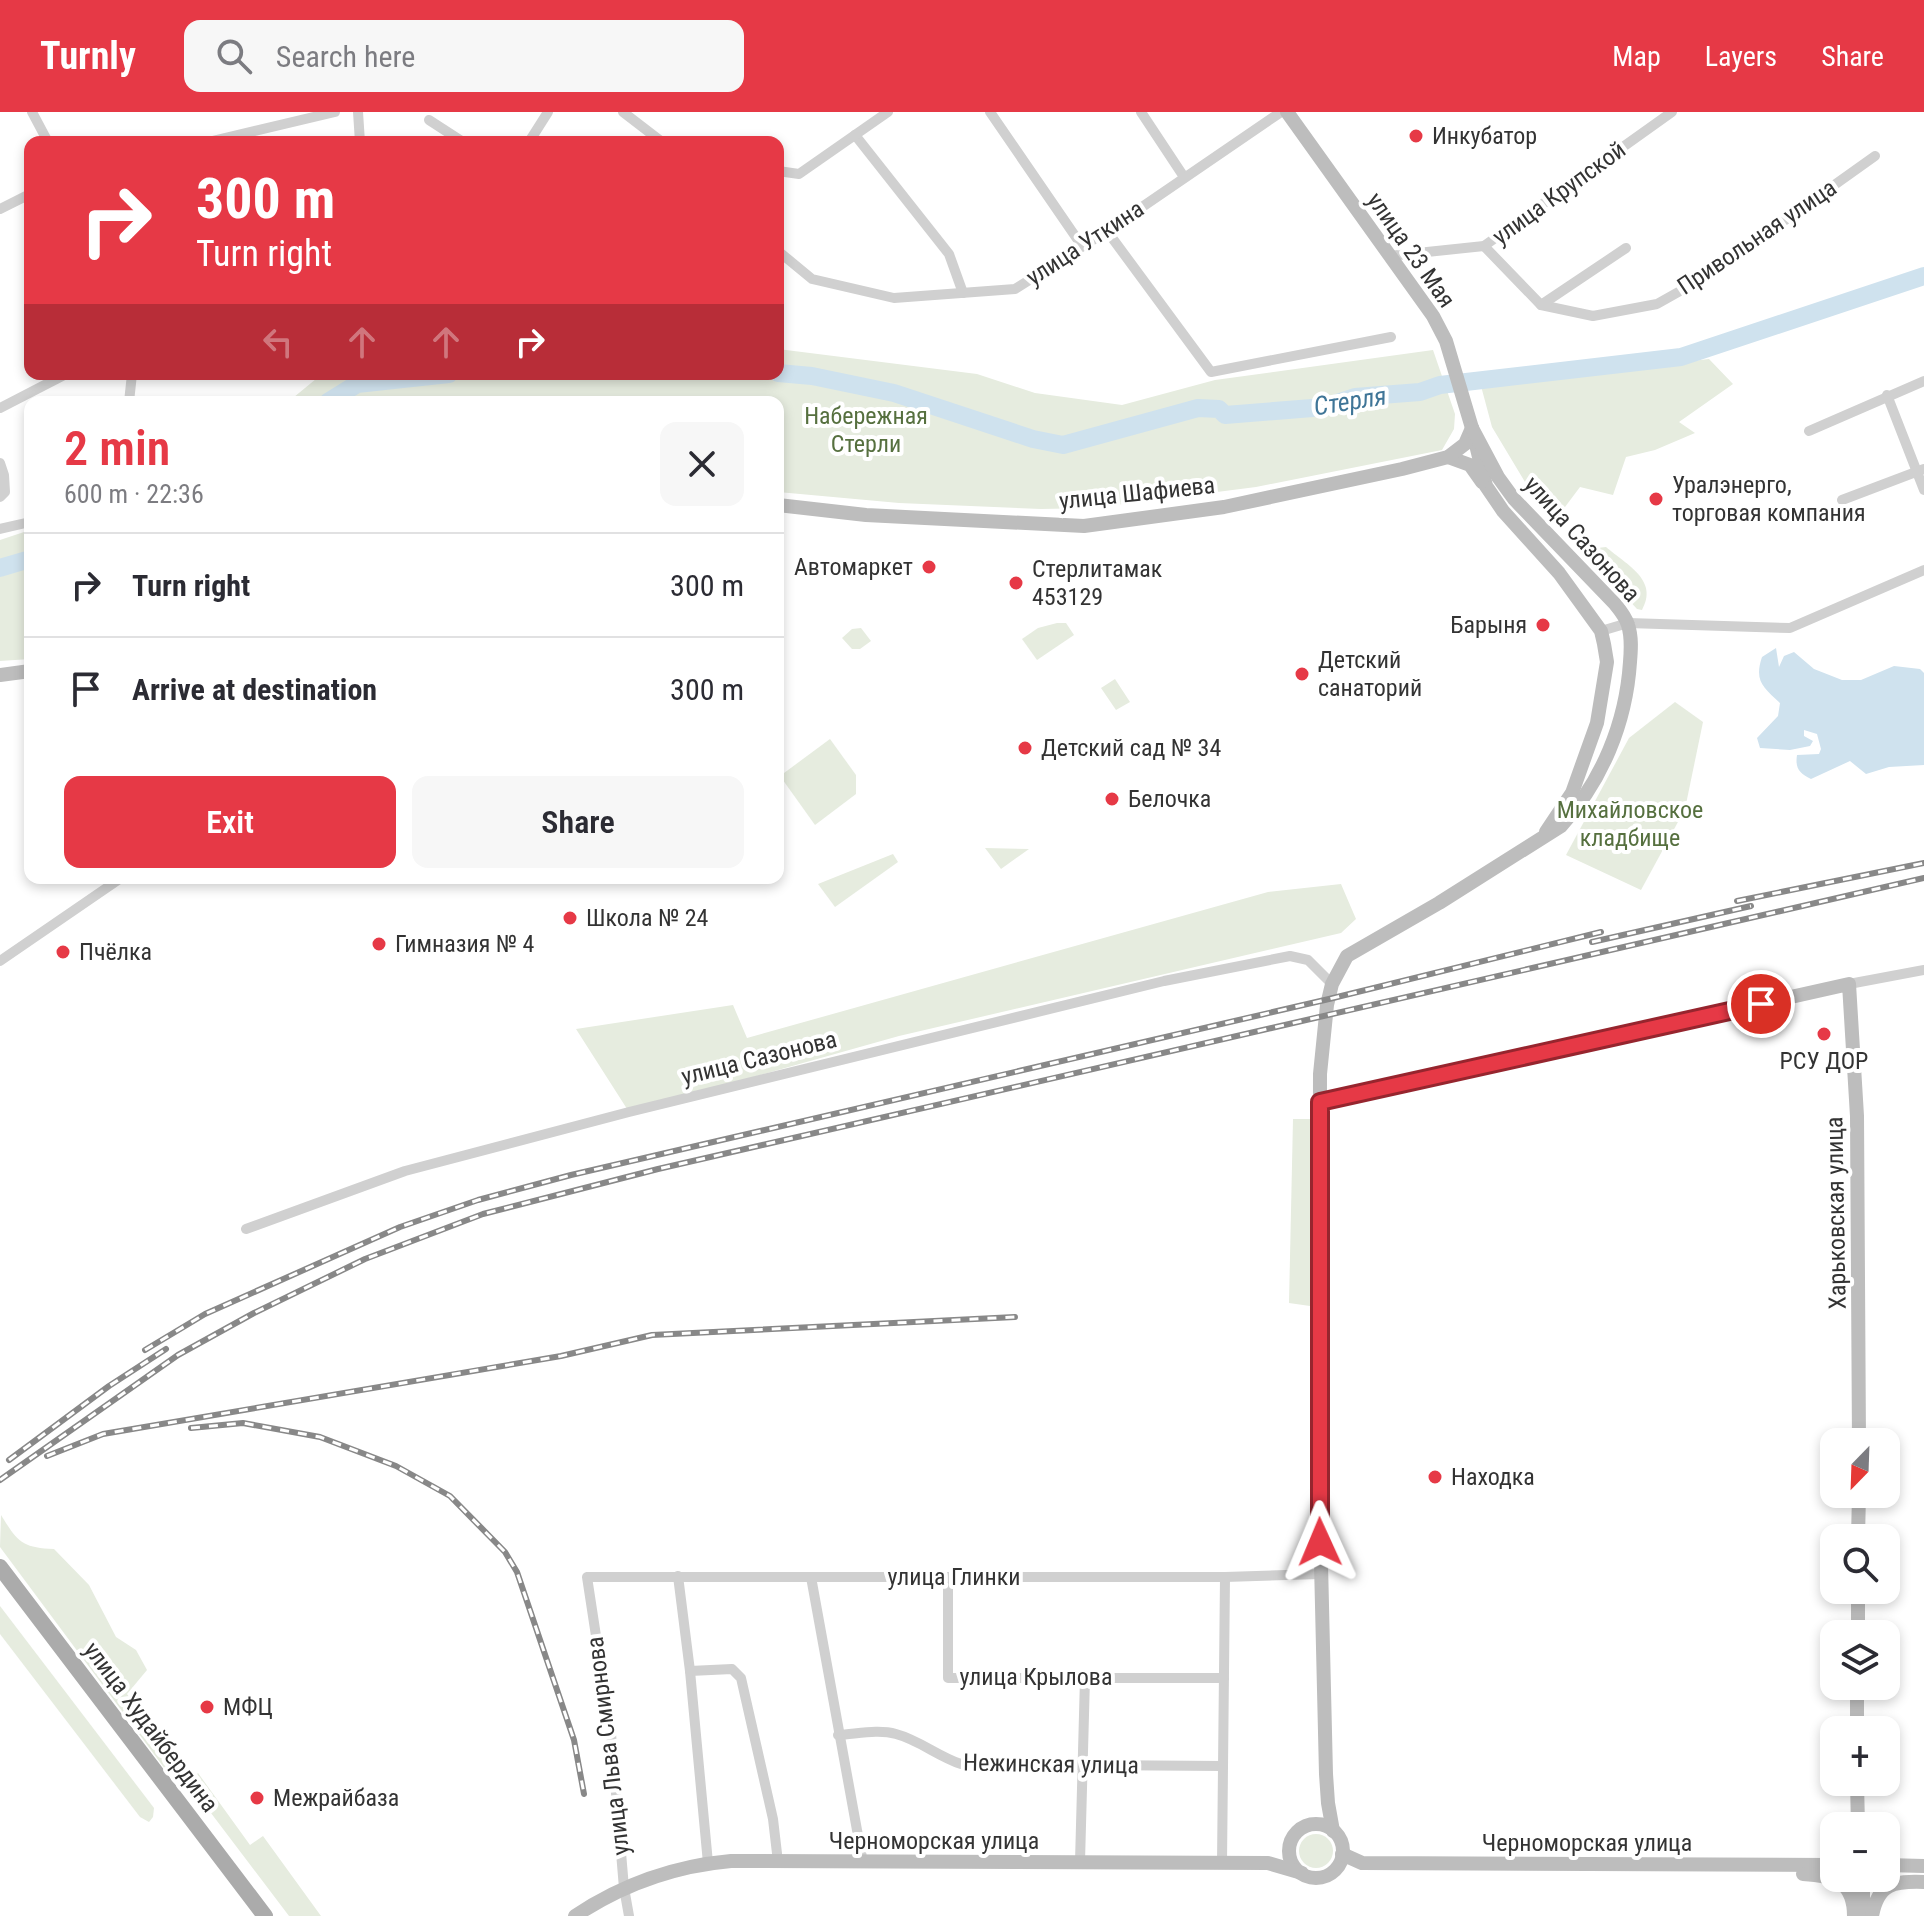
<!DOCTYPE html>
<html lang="en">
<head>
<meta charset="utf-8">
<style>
  body { margin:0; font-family:"Roboto Condensed",sans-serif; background:#f7f7f7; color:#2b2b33; height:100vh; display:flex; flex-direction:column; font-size:30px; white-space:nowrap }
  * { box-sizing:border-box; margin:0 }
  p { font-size:26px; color:#7c7c81 }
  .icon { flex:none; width:44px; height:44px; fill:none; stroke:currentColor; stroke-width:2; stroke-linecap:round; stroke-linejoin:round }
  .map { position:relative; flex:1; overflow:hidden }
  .details { position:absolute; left:24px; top:284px; width:760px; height:488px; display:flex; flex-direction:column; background:#fff; border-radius:16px; box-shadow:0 4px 12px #0003 }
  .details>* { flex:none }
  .top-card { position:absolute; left:24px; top:24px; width:760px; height:244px; border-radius:16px; box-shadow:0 4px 12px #0003; background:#e63946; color:#fff; overflow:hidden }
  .needle { width:52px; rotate:203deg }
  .buttons { position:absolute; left:1820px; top:1316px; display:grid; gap:16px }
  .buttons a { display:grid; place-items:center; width:80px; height:80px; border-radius:16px; background:#fff; box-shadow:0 4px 12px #0003; font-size:40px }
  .pin { position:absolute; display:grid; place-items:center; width:68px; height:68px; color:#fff; margin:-34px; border:4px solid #fff; border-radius:50%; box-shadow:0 2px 8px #0007 }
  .me { position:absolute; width:88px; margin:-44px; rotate:359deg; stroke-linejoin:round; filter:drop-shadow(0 0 6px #0008) }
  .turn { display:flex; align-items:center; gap:28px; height:168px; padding:0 40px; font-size:36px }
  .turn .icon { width:104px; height:104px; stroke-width:2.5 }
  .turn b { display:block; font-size:56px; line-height:68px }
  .lanes { display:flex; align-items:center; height:76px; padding:0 40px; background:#0003; justify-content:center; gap:40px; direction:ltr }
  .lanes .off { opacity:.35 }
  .round { display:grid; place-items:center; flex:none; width:84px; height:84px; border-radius:16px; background:#f7f7f7 }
  .head { display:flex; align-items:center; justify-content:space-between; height:136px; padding:0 40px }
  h1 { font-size:48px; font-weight:600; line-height:60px; color:#e63946 }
  .action { display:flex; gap:16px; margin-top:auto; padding:16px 40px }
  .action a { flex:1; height:92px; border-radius:16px; background:#e63946; color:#fff; font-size:32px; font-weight:600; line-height:92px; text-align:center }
  .action a+a { background:#f7f7f7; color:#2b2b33 }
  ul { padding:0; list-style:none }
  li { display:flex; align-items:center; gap:24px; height:104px; padding:0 40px; border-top:2px solid #e1e1e2 }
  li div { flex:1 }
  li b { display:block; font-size:30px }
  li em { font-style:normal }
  header { display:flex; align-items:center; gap:48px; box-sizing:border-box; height:112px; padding:0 40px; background:#e63946; color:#fff }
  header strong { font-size:38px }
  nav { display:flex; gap:44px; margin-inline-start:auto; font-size:28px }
  .search { width:560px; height:72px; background:#f7f7f7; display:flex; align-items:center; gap:20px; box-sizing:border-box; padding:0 28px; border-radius:16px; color:#7c7c81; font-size:30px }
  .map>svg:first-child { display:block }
  .green { fill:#e6ecdf }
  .water { fill:#cfe2ee }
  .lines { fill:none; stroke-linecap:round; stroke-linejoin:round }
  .river { stroke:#cfe2ee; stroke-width:18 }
  .street { stroke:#d0d0d0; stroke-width:10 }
  .secondary { stroke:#bdbdbd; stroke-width:14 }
  .primary { stroke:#ababab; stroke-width:16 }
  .rail-casing { stroke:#888; stroke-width:6 }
  .rail { stroke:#fff; stroke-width:3; stroke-dasharray:9; stroke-linecap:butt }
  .route-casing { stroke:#96252e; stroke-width:20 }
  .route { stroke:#e63946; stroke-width:14 }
  .poi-dot { fill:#e63946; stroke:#fff; stroke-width:3 }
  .labels { text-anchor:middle; stroke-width:8; stroke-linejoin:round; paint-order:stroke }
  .poi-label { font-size:24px; fill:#333; stroke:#fff; text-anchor:start }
  .street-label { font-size:24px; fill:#333; stroke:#fff }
  .park-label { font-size:24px; fill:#56703f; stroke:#fff }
  .water-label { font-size:26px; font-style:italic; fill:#3f7597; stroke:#fff }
</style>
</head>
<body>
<header>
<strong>Turnly</strong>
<div class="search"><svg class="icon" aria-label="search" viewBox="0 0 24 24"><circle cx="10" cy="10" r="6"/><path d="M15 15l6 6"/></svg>Search here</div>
<nav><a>Map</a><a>Layers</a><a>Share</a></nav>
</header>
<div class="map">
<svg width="1924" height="1804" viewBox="0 0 1924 1804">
  <rect width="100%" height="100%" fill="#fff"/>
  <!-- green -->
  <g class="green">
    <polygon points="778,237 977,262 1035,281 1122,293 1215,268 1433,238 1455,302 1454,317 1442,338 1256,375 1092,396 1041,397 899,391 778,380 778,290 288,290 322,262 778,262"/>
    <polygon points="1709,247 1733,272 1679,310 1695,321 1655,338 1626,345 1613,383 1580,375 1562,399 1525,370 1492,315 1481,274"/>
    <polygon points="30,418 30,547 0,549 0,428"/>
    <path d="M1606,435c21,18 53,33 36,63l-5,-1 -43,-47 -2,-7 5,-7z"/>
    <polygon points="1057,511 1066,511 1074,523 1037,548 1022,527 1038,516"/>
    <polygon points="861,516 871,529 860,537 852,537 842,526 852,517"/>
    <polygon points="1115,567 1130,590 1116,598 1101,576"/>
    <polygon points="1675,590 1703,610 1685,697 1641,778 1566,743 1629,626"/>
    <polygon points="830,627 856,663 856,682 815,713 780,664"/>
    <polygon points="985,736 1029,737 1001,757"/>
    <polygon points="893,742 898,750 835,795 818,772"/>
    <polygon points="1341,772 1356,807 1341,821 899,924 629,1000 576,917 733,893 747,926 1268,780"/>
    <polygon points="1293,1007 1313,1007 1310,1194 1289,1191"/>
    <path d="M1,1403c16,26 21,33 53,34l35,36 27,52 20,13 11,20 -20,24 52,69 -11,10 -168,-226z"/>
    <polygon points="0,1494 154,1696 153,1705 149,1710 140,1705 0,1522"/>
    <polygon points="198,1661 250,1733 263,1724 321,1804 289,1804 189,1672"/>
    <circle cx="1316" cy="1739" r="17"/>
  </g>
  <!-- water -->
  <path class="water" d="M1776,536l3,19 5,-11 10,-4 20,17 28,11h19l33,-14 26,3 4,4v92l-35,2 -23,7 -16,-13 -39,18c-12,-6 -16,-11 -14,-24l22,-1 2,-5 -4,-15 -13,-4v6l9,5 -3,5 -20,4 -30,-2 -3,-10 21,-22 2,-13c-17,-16 -26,-22 -18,-46z"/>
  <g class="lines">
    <!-- river -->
    <g class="river">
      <polyline points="778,261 812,264 894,281 1033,327 1063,333 1198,296 1219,297 1225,303 1325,295 1355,285 1420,280 1440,273 1681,245 1924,164"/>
      <polyline points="328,290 357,272 449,262"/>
      <polyline points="0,456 30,447"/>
    </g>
    <!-- street -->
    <g class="street">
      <polyline points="32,0 48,30"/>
      <polyline points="358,0 360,30"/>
      <polyline points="623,0 662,30"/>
      <polyline points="990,0 1082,134"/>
      <polyline points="1141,0 1184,65"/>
      <polyline points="429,8 463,30"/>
      <polyline points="855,23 949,142 963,181"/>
      <polyline points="208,30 335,0"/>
      <polyline points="529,30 548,0"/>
      <polyline points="778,59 799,62 888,0"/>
      <polyline points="0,97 30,82"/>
      <polyline points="1107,119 1211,260 1391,225"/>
      <polyline points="1484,134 1541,193 1593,204 1657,192 1705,165 1875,44"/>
      <polyline points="778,139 812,167 894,186 1015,177 1107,119 1281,0"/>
      <polyline points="1389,144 1484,134 1672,0"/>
      <polyline points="1541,193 1626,136"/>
      <polyline points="1887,283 1924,378"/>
      <polyline points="129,290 132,262"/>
      <polyline points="0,296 66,262"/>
      <polyline points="1809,319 1924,269"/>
      <polyline points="0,351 4,363 5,380 0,385"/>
      <polyline points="1842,388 1924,357"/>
      <polyline points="0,417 30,410"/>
      <polyline points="1601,519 1628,511 1790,516 1924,458"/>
      <polyline points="0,849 121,766"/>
      <polyline points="1849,872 1924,858"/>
      <polyline points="246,1117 405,1059 629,1000 1164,869 1290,844 1308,848 1332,872"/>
      <polyline points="678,1464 690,1559 708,1751"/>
      <polyline points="811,1465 863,1751"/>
      <polyline points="948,1465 948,1566 1224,1566"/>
      <polyline points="690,1559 732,1557 741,1566 773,1707 778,1750"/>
      <path d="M838,1623c19,-1 40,-6 58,-1 23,6 43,23 65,30l262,2"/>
      <polyline points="1080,1750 1085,1566"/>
      <polyline points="1222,1751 1225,1465"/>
      <polyline points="629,1804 624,1776 611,1622 587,1465 1225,1465 1320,1462"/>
    </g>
    <!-- secondary -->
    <g class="secondary">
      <polyline points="1287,0 1433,204 1446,229 1472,316 1486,374 1503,399 1559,461 1601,519 1604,532 1607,550 1597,611 1572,681 1546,720"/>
      <polyline points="1448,345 1470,353 1482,370"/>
      <polyline points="778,393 866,403 1084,414 1224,395 1402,357 1448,345 1465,332 1472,316"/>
      <polyline points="0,563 30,559"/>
      <polyline points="1320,990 1849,872 1857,1004 1859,1330"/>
      <polyline points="1858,1426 1859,1382"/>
      <polyline points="1858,1522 1858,1478"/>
      <polyline points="1857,1618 1857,1574"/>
      <polyline points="1857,1670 1858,1714"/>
      <circle cx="1316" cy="1739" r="27"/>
      <path d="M1333,1719l-5,-28 -2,-29 -7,-295 1,-405 7,-69 5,-21 15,-28 92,-53 122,-77c41,-45 65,-103 69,-164 1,-12 2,-25 -2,-37 -2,-7 -8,-15 -13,-21l-101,-105 -16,-22 -26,-49"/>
      <polyline points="1342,1742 1362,1751 1834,1753"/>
      <polyline points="1886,1753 1924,1754"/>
      <path d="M1803,1762c30,2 51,6 51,42"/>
      <polyline points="1863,1766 1863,1804"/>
      <path d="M575,1804c48,-32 99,-50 156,-55l537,2 34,10"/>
      <path d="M1872,1804c6,-33 22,-35 52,-34"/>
    </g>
    <!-- primary -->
    <polyline class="primary" points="0,1455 265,1804"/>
    <defs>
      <g id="rail">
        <polyline points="1737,789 1924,751"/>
        <polyline points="1592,830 1751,794"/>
        <polyline points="145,1238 205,1202 400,1115 478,1088 571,1063 1329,887 1601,820"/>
        <polyline points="191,1316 243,1311 320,1325 396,1354 450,1384 505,1440 517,1460 574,1628 584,1682"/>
        <polyline points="47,1344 103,1322 561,1244 652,1223 1015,1205"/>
        <polyline points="9,1348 109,1274 166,1237"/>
        <polyline points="0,1368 178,1243 254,1201 365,1147 483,1102 658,1057 1924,766"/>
      </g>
    </defs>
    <!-- rail casing -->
    <use href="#rail" class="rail-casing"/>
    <!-- rail -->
    <use href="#rail" class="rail"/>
  </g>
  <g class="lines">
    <defs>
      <polyline id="route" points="1320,1430 1320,990 1761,892"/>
    </defs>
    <!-- route casing -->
    <use href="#route" class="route-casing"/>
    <!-- route -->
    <use href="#route" class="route"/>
  </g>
  <!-- markers -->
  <g class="poi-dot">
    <circle cx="1416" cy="24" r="8"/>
    <circle cx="1656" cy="387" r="8"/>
    <circle cx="929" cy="455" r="8"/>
    <circle cx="1016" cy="471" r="8"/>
    <circle cx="1543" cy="513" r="8"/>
    <circle cx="1302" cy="562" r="8"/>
    <circle cx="1025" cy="636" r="8"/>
    <circle cx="1112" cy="687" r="8"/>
    <circle cx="570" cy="806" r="8"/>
    <circle cx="379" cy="832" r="8"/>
    <circle cx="63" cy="840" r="8"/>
    <circle cx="1824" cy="922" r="8"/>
    <circle cx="1435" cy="1365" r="8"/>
    <circle cx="207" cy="1595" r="8"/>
    <circle cx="257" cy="1686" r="8"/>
  </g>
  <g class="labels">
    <!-- poi labels -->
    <g class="poi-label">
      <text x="1432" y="32">Инкубатор</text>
      <text x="1672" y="381">Уралэнерго,<tspan x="1672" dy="28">торговая компания</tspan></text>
      <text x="913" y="463" text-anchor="end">Автомаркет</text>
      <text x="1032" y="465">Стерлитамак<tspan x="1032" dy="28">453129</tspan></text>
      <text x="1527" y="521" text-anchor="end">Барыня</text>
      <text x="1318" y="556">Детский<tspan x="1318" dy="28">санаторий</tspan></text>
      <text x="1041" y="644">Детский сад № 34</text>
      <text x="1128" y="695">Белочка</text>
      <text x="586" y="814">Школа № 24</text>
      <text x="395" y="840">Гимназия № 4</text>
      <text x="79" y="848">Пчёлка</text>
      <text x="1824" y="957" text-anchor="middle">РСУ ДОР</text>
      <text x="1451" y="1373">Находка</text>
      <text x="223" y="1603">МФЦ</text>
      <text x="273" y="1694">Межрайбаза</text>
    </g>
    <!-- street labels -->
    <g class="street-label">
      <text transform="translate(1559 81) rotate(-36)" y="8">улица Крупской</text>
      <text transform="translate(1757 125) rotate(-34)" y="8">Привольная улица</text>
      <text transform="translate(1085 131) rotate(-33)" y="8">улица Уткина</text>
      <text transform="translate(1411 138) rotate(55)" y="8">улица 23 Мая</text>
      <text transform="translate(1137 381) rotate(-6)" y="8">улица Шафиева</text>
      <text transform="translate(1582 427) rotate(48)" y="8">улица Сазонова</text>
      <text transform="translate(759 946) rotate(-14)" y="8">улица Сазонова</text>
      <text transform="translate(1836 1101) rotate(-91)" y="8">Харьковская улица</text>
      <text x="954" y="1473">улица Глинки</text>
      <text x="1036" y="1573">улица Крылова</text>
      <text transform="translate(151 1615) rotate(53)" y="8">улица Худайбердина</text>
      <text transform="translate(608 1634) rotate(-97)" y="8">улица Льва Смирнова</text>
      <text transform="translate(1051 1652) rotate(1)" y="8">Нежинская улица</text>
      <text x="934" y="1737">Черноморская улица</text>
      <text x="1587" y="1739">Черноморская улица</text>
    </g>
    <!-- park labels -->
    <g class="park-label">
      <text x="866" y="312">Набережная<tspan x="866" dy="28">Стерли</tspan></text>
      <text x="1630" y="706">Михайловское<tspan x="1630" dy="28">кладбище</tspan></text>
    </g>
    <!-- water labels -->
    <g class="water-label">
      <text transform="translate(1350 289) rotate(-9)" y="9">Стерля</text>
    </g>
  </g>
</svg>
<div class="buttons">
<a><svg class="needle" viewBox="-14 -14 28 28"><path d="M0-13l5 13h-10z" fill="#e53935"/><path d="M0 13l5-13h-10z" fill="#7c7c81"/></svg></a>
<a><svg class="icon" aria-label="search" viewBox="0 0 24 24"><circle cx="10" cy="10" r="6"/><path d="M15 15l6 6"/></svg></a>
<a><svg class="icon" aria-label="layers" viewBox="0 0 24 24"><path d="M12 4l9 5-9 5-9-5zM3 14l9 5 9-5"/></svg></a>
<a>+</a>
<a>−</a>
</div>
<div class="pin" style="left:1761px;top:892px;background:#d93025"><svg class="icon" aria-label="arrive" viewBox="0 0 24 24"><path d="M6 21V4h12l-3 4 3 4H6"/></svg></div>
<svg class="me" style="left:1320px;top:1430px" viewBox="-20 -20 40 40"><path d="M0-17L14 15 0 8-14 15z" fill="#e63946" stroke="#fff" stroke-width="4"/></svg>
<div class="top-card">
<div class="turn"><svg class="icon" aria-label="right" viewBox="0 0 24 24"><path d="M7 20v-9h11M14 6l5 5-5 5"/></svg><div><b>300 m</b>Turn right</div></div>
<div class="lanes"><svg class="icon off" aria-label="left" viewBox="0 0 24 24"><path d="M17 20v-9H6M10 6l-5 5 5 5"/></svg><svg class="icon off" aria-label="ahead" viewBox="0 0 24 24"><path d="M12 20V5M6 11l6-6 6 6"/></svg><svg class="icon off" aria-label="ahead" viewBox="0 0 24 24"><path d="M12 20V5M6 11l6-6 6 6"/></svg><svg class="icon" aria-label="right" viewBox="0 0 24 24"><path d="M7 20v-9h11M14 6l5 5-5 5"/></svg></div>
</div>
<section class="details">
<div class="head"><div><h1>2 min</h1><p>600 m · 22:36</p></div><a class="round"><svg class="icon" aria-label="close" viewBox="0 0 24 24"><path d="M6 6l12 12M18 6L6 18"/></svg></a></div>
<ul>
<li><svg class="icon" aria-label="right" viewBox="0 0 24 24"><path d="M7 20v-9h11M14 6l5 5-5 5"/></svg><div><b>Turn right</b></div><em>300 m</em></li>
<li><svg class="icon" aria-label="arrive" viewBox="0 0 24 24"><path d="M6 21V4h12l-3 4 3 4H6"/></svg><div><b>Arrive at destination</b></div><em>300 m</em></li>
</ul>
<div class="action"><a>Exit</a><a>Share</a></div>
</section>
</div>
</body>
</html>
